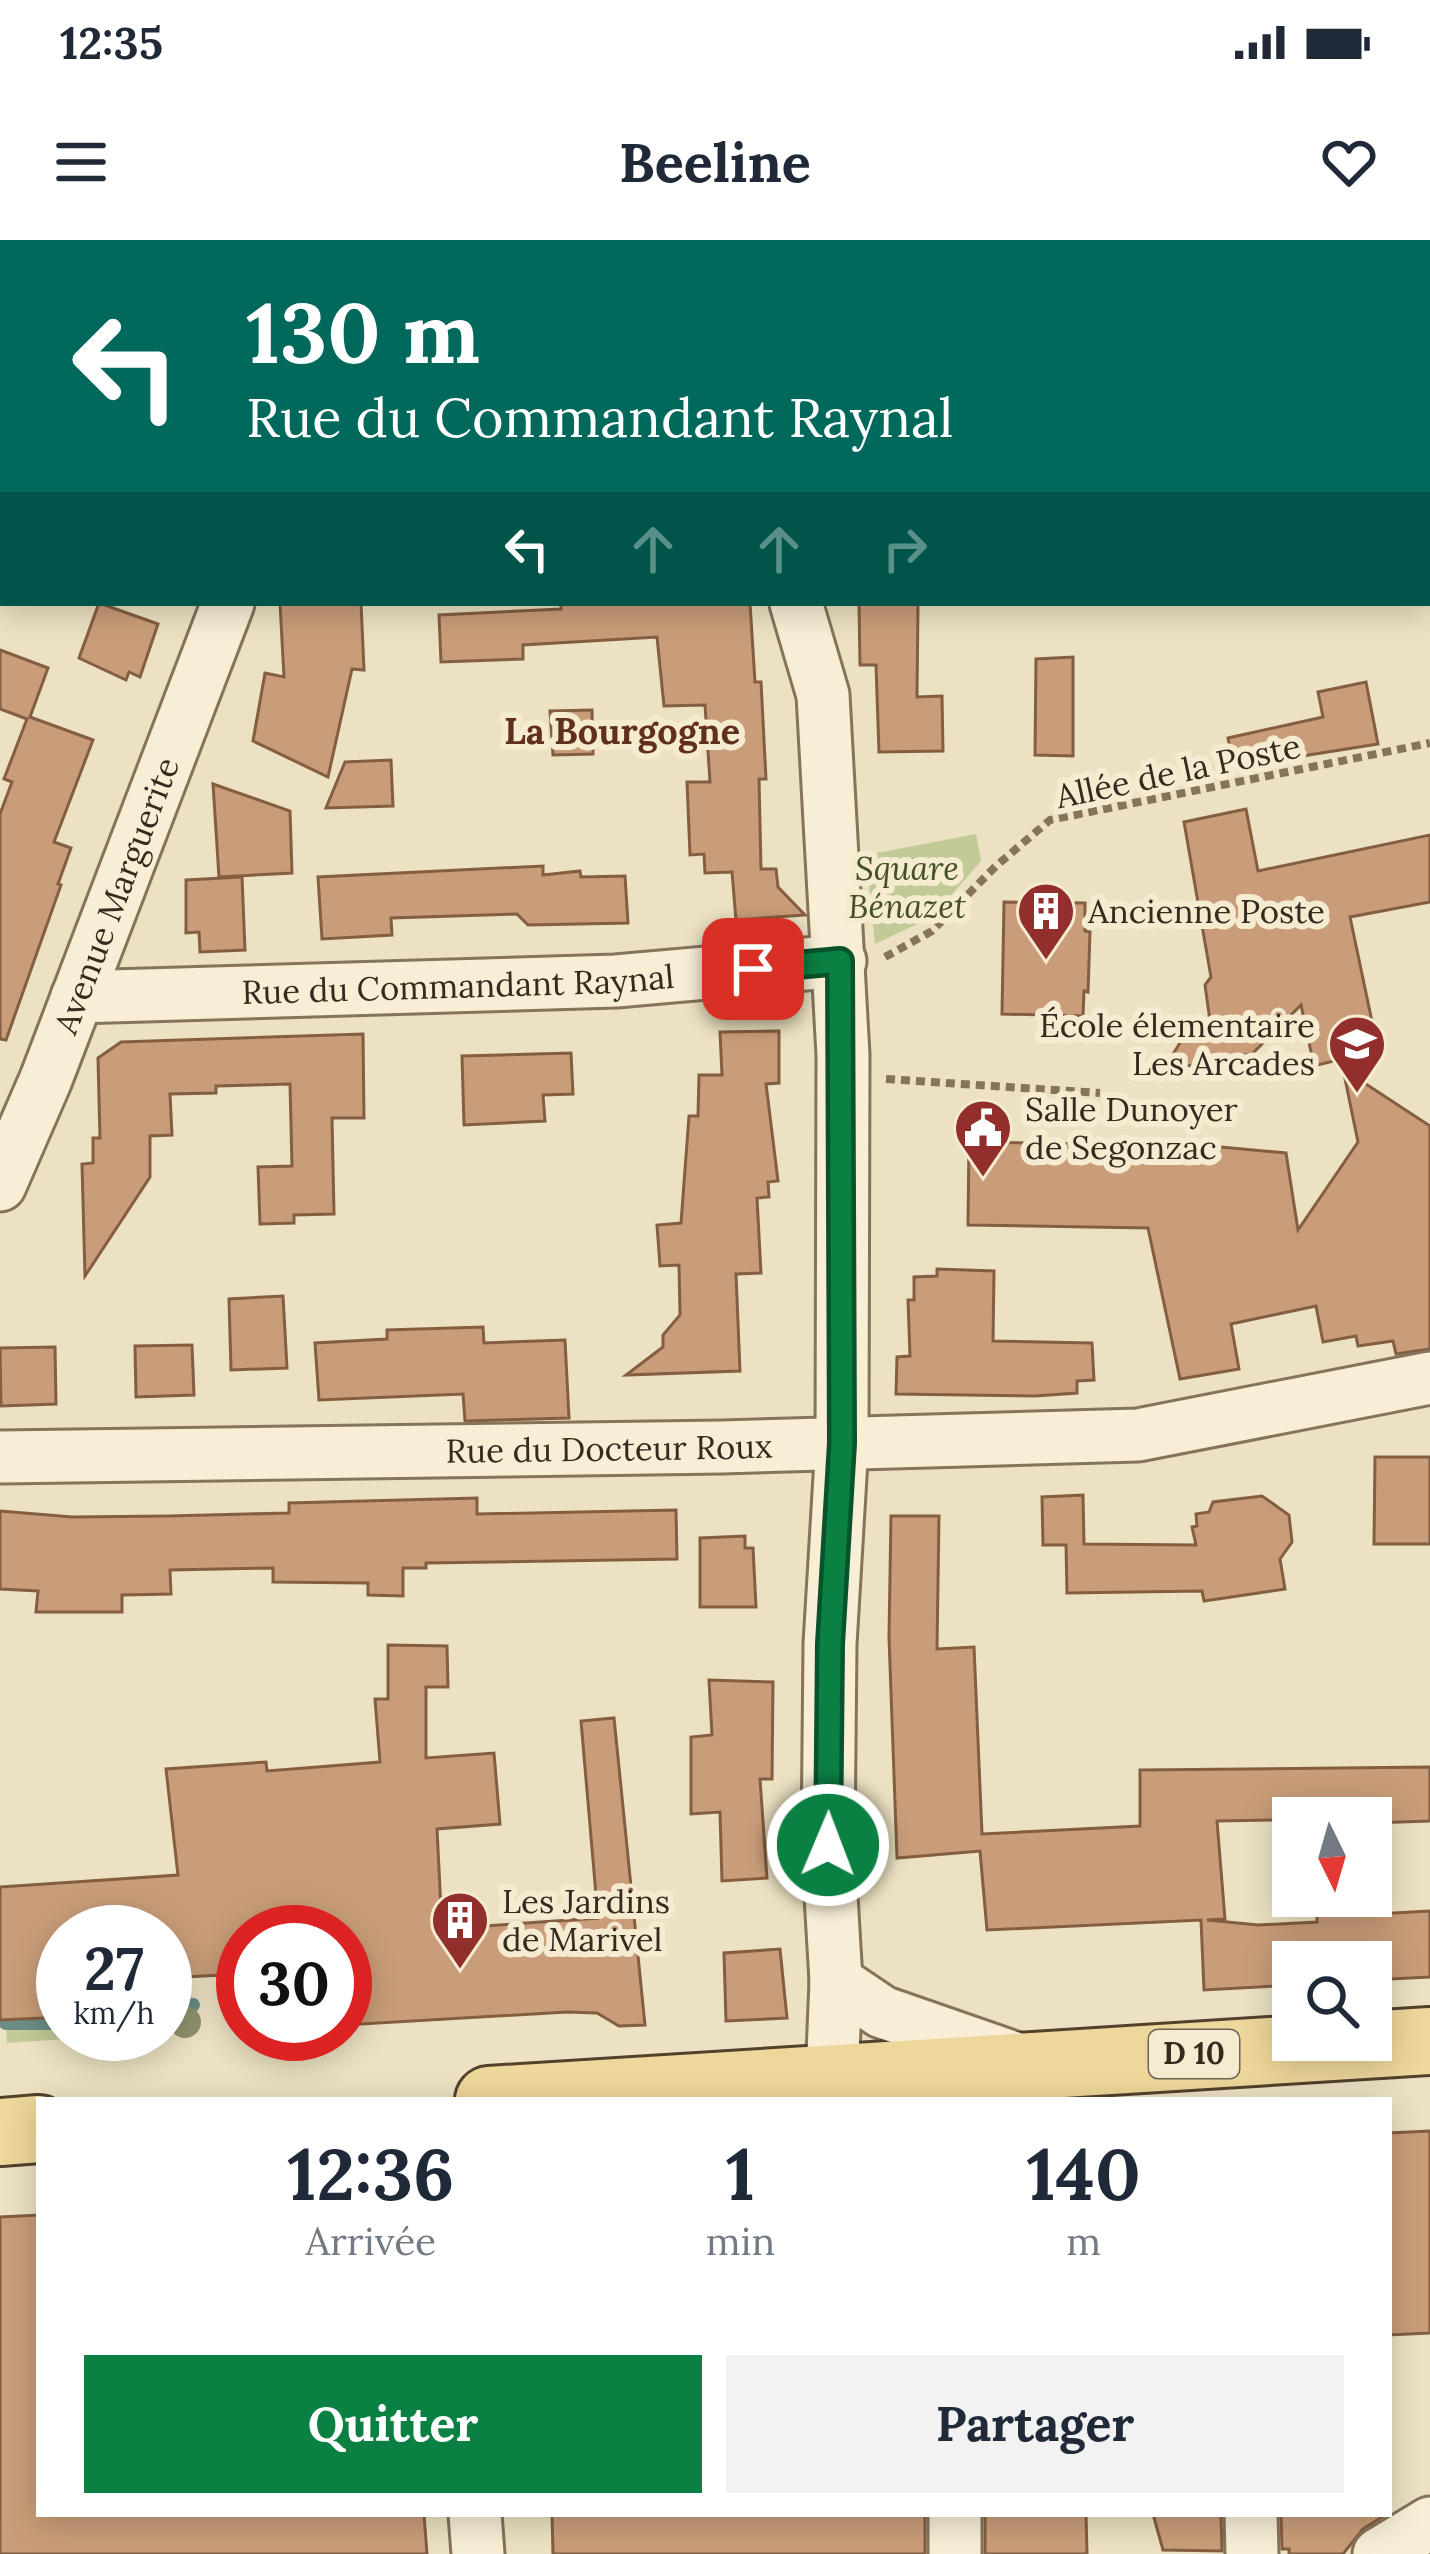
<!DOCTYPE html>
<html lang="fr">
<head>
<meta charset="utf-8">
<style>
  body { margin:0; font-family:Lora,serif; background:#f2f2f3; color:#1f2937; height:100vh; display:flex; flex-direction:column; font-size:45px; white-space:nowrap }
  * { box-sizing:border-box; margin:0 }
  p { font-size:39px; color:#747a83 }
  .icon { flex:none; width:66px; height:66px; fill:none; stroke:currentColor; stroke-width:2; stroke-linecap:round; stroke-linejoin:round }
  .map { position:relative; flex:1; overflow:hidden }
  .panel { position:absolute; left:36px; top:1857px; width:1356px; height:420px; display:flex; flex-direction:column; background:#fff; border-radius:0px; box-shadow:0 6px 30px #0003 }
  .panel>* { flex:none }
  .top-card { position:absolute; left:0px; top:0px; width:1431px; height:366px; box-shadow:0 6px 30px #0003; background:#00695c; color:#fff; overflow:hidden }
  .needle { width:78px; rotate:175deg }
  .controls { position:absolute; left:1272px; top:1557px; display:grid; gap:24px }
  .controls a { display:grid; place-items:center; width:120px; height:120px; border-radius:0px; background:#fff; box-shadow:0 6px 30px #0003; font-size:60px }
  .speed { position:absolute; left:36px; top:1665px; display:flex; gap:24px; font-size:60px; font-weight:700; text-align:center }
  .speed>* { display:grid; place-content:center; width:156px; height:156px; border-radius:50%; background:#fff; box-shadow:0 6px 30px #0003; line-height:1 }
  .speed small { font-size:30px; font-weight:400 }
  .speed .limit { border:18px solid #d22; background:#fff; color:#111 }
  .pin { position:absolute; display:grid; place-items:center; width:102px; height:102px; color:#fff; margin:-51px; border-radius:24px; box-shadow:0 6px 18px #0006 }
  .me { position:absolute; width:132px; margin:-66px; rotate:1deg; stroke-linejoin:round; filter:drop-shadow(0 0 9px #0008) }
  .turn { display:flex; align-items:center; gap:42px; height:252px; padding:0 48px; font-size:54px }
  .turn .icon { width:156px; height:156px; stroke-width:2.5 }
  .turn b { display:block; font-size:84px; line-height:102px }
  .lanes { display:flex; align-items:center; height:114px; padding:0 48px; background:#0003; justify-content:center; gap:60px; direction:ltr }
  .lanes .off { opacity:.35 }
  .eta { display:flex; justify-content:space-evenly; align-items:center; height:204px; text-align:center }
  .eta b { font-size:72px; font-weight:800; line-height:84px }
  .button { display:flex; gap:24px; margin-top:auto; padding:24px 48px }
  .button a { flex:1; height:138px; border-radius:0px; background:#0b8043; color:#fff; font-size:48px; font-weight:800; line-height:138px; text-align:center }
  .button a+a { background:#f2f2f3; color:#1f2937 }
  .status { display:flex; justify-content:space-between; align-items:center; height:84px; padding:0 60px; background:#fff; direction:ltr }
  .status svg { height:33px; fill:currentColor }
  header { display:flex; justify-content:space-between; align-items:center; height:156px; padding:0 48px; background:#fff; font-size:54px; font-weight:800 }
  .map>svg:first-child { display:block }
  .green { fill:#c2ca97 }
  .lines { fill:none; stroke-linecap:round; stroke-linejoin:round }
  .stream { stroke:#6c8d86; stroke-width:14 }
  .building { fill:#c99d79; stroke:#845e41; stroke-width:3 }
  .minor-casing { stroke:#85735a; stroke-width:57 }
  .major-casing { stroke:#53412e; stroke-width:72 }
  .path { stroke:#85735a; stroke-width:8; stroke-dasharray:9 6; stroke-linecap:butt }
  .minor { stroke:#f7eed5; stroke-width:51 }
  .major { stroke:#eed79b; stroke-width:66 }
  .tree { fill:#90926c }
  .route-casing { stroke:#07532c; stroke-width:30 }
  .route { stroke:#0b8043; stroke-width:21 }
  .labels { text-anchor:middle; stroke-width:12; stroke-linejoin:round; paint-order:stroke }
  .shield { fill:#f4ebd1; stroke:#6f6454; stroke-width:3 }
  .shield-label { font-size:30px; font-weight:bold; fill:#362a1e }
  .street-label { font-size:33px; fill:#362a1e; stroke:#f4ebd1 }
  .park-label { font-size:33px; font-style:italic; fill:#455125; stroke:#f4ebd1 }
  .poi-label { font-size:33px; fill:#362a1e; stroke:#f4ebd1; text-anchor:start }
  .neighbourhood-label { font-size:36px; font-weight:bold; fill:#612f1f; stroke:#f4ebd1 }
</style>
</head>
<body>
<div class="status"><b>12:35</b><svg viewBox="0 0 49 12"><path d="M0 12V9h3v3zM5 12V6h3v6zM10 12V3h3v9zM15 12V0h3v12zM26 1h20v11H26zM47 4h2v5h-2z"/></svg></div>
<header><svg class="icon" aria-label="menu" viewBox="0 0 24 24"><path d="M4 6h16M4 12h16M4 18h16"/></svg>Beeline<svg class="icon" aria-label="heart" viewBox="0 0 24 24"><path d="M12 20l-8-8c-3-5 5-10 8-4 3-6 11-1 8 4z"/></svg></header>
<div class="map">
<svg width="1430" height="2314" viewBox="0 0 1430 2314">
  <rect width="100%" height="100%" fill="#ece1c2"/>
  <!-- green -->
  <g class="green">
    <polygon points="976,594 981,621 932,677 875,704 866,615"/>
    <polygon points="192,1756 194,1790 165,1792 165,1758"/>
    <polygon points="63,1765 63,1794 97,1794 98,1797 7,1803 5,1769"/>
  </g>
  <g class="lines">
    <!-- stream -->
    <g class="stream">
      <polyline points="165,1771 193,1765"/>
      <polyline points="6,1783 63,1783"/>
    </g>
  </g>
  <!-- building -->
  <g class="building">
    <polygon points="99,363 158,384 140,437 129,432 126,440 79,418"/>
    <polygon points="280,363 361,363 364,430 352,429 328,537 253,501 265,433 284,437"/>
    <polygon points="561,363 750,363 755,442 761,442 766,539 759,539 761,629 776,629 778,647 805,675 736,680 732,632 705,633 704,614 690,615 687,542 710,542 705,465 664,466 657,397 523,405 523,419 441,422 439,375 561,369"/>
    <polygon points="859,363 918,363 917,457 942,456 943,511 879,512 876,425 860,425"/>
    <polygon points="0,410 48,428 30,477 93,500 54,602 71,608 58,644 61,645 6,800 0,799 0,574 12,542 4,539 27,479 0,469"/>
    <polygon points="1073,417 1073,516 1035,515 1036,419"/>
    <polygon points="1366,442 1378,504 1233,527 1228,498 1323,477 1318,452"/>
    <polygon points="592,470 593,514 553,515 550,471"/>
    <polygon points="391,520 393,566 326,568 345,522"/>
    <polygon points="213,544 290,571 292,633 219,637"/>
    <polygon points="1246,569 1258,631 1430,595 1430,662 1350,677 1378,810 1314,826 1301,765 1252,814 1235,816 1219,839 1199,825 1165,827 1191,785 1210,781 1205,745 1211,737 1184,582"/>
    <polygon points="543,626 543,635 580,631 581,637 625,636 628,683 528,685 517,674 391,678 392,695 322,699 318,637"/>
    <polygon points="242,637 245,710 200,712 199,692 186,693 186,640"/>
    <polygon points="1004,662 1085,663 1085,691 1090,692 1088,752 1084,751 1083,776 1002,774"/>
    <polygon points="779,791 779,843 766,844 778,941 768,942 769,957 757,958 761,1033 736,1034 740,1131 626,1135 663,1107 663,1095 680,1075 679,1025 660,1026 657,985 681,983 689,876 698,876 699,835 722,835 720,792"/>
    <polygon points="363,794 364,878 332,878 334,974 294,975 294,983 260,984 258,927 292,926 290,844 216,846 216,853 170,854 172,895 150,896 150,937 85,1036 82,924 93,923 93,898 100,898 98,818 121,802"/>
    <polygon points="571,813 573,854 543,855 545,881 464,885 462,816"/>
    <polygon points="1343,829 1430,886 1430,1109 1396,1114 1393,1101 1358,1106 1356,1096 1323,1102 1316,1066 1231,1084 1239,1129 1180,1139 1148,988 968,985 969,902 1210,906 1286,913 1298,990 1358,902"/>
    <polygon points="937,1029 994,1031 993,1101 1092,1103 1094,1140 1077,1141 1077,1153 1035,1156 896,1154 897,1117 910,1116 908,1060 914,1060 914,1037 937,1036"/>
    <polygon points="283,1056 287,1128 231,1130 229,1059"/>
    <polygon points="483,1087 484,1103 565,1100 569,1178 465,1181 463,1154 319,1160 315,1103 387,1099 387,1090"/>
    <polygon points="192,1105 194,1155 136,1157 135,1106"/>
    <polygon points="55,1107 56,1164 1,1166 0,1108"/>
    <polygon points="1375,1217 1430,1217 1430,1304 1374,1304"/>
    <polygon points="1083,1255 1084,1304 1196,1305 1192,1287 1197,1286 1196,1274 1209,1272 1213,1262 1262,1256 1289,1275 1292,1302 1280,1319 1285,1349 1204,1361 1202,1351 1067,1353 1066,1305 1043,1305 1042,1257"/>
    <polygon points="477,1258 477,1274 676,1270 677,1319 426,1323 426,1328 403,1328 403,1356 368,1355 368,1343 273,1342 273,1328 170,1330 171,1354 122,1355 122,1372 36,1372 38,1351 0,1349 0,1271 72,1277 169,1276 289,1273 289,1263"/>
    <polygon points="891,1276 939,1276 937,1409 974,1407 982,1594 1140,1586 1140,1530 1430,1527 1430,1581 1371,1583 1371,1578 1217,1581 1225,1679 1207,1680 1258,1685 1317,1682 1317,1656 1376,1656 1376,1674 1430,1671 1430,1737 1371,1740 1371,1722 1293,1722 1293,1745 1204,1750 1201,1680 987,1690 980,1611 897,1618 889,1397"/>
    <polygon points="745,1296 745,1308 753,1308 756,1367 700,1367 700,1298"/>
    <polygon points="388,1405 447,1406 448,1447 426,1447 426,1518 494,1513 500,1584 437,1589 442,1689 598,1678 581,1481 614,1478 645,1785 619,1786 597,1773 567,1772 345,1785 345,1692 243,1692 243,1734 165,1738 165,1692 63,1692 63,1777 0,1780 0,1647 178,1635 166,1529 266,1522 267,1531 380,1522 375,1459 388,1459"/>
    <polygon points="709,1440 773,1442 772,1539 760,1539 767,1638 722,1641 720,1572 691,1574 691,1497 712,1495"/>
    <polygon points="780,1709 787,1778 726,1781 724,1713"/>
    <polygon points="1430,1891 1430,2093 1389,2095 1389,1893"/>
    <polygon points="39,1975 39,2274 424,2274 427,2314 0,2314 0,1977"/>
    <polygon points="552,2274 925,2274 925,2314 553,2314"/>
    <polygon points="985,2274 1086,2274 1087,2314 985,2314"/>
    <polygon points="1153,2274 1221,2274 1222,2311 1163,2310"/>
    <polygon points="1281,2274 1387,2274 1363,2289 1343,2314 1289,2314 1289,2309 1282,2309"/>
  </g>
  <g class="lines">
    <defs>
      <g id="minor">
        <polyline points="726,0 727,3"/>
        <polyline points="42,3 43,0"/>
        <polyline points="0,112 3,104"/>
        <polyline points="1428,190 1430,190"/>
        <polyline points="0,295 3,295"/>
        <polyline points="796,363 823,455 843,815 842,1203 830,1404 828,1605 836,1741 832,1838"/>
        <path id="s1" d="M77,757l539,-16 224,-20"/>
        <path id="s2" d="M0,945l46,-106 182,-476"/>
        <path id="s3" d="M0,1217l722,-10 416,-12 292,-57"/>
        <polyline points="836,1741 882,1772 1023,1821"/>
        <polyline points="475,2274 478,2314"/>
        <polyline points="955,2274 955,2314"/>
        <polyline points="1251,2274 1252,2314"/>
        <polyline points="1379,2314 1430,2283"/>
      </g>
      <g id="major">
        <polyline points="489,1860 1430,1801"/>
        <polyline points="0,1892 39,1889"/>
      </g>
    </defs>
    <!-- minor casing -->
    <use href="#minor" class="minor-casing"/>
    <!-- major casing -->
    <use href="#major" class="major-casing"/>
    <!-- path -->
    <g class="path">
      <polyline points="91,3 123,0"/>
      <polyline points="885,717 932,691 996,626 1050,580 1430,503"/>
      <polyline points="886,839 1100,853"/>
    </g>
    <!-- minor -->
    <use href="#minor" class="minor"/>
    <!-- major -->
    <use href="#major" class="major"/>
  </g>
  <!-- trees -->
  <circle class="tree" cx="185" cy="1782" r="16"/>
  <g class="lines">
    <defs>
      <polyline id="route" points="753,729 840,721 842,1203 830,1404 828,1605"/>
    </defs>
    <!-- route casing -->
    <use href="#route" class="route-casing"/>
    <!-- route -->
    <use href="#route" class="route"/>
  </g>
  <!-- icons -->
  <defs>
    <symbol id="building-pin" viewBox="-11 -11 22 30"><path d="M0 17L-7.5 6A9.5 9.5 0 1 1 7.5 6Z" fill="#922f2c" stroke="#f4ebd1"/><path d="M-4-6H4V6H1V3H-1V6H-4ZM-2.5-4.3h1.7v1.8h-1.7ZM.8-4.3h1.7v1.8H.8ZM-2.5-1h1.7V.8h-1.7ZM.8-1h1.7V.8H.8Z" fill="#fff"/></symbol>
    <symbol id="school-pin" viewBox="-11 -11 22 30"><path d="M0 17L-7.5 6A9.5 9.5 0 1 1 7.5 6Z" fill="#922f2c" stroke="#f4ebd1"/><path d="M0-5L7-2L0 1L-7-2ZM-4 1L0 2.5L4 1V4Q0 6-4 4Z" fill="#fff"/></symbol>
    <symbol id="civic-pin" viewBox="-11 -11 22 30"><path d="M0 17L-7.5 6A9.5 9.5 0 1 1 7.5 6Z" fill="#922f2c" stroke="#f4ebd1"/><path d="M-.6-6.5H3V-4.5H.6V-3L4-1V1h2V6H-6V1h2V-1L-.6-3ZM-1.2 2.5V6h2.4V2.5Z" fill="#fff"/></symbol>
  </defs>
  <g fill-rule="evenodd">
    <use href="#building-pin" x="1013" y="638" width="66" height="90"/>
    <use href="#school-pin" x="1324" y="771" width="66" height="90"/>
    <use href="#civic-pin" x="950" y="855" width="66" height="90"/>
    <use href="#building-pin" x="427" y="1647" width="66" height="90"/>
  </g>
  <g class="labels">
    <!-- shield labels -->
    <rect class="shield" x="1149" y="1790" width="90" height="48" rx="9"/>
    <g class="shield-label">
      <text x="1194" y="1824">D 10</text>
    </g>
    <!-- street labels -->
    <g class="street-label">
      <text transform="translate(1178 531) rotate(-12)" y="12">Allée de la Poste</text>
      <text dy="12" stroke="none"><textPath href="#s2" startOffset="312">Avenue Marguerite</textPath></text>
      <text dy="12" stroke="none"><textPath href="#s1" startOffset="381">Rue du Commandant Raynal</textPath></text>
      <text dy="12" stroke="none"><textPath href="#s3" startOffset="609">Rue du Docteur Roux</textPath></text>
    </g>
    <!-- park labels -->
    <g class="park-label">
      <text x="907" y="640">Square<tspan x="907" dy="38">Bénazet</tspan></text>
    </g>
    <!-- poi labels -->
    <g class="poi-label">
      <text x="1088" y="683">Ancienne Poste</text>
      <text x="1315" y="797" text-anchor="end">École élementaire<tspan x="1315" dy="38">Les Arcades</tspan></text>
      <text x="1025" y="881">Salle Dunoyer<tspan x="1025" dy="38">de Segonzac</tspan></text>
      <text x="502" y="1673">Les Jardins<tspan x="502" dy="38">de Marivel</tspan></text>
    </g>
    <!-- neighbourhood labels -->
    <g class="neighbourhood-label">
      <text x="622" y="504">La Bourgogne</text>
    </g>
  </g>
</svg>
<div class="controls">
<a><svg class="needle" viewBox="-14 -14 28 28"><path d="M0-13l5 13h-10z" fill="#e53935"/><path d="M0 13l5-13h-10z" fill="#747a83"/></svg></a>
<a><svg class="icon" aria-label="search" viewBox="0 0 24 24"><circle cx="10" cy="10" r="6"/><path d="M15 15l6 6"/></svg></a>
</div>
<div class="speed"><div>27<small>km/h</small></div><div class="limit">30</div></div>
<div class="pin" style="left:753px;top:729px;background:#d93025"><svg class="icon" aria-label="arrive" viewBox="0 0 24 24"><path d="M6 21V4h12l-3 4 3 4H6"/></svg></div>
<svg class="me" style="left:828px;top:1605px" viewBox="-20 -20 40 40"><circle r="17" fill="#0b8043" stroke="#fff" stroke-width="3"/><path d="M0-11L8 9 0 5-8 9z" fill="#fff"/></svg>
<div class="top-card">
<div class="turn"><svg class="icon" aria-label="left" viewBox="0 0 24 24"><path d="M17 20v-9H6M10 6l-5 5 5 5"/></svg><div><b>130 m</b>Rue du Commandant Raynal</div></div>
<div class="lanes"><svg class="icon" aria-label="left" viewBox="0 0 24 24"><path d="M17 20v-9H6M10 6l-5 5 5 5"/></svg><svg class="icon off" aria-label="ahead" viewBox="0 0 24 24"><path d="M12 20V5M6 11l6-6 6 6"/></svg><svg class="icon off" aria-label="ahead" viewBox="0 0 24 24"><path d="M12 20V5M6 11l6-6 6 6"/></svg><svg class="icon off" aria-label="right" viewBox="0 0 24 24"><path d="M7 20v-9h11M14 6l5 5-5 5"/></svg></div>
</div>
<section class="panel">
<div class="eta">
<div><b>12:36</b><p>Arrivée</p></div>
<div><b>1</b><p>min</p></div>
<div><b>140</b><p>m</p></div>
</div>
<div class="button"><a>Quitter</a><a>Partager</a></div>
</section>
</div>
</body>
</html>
